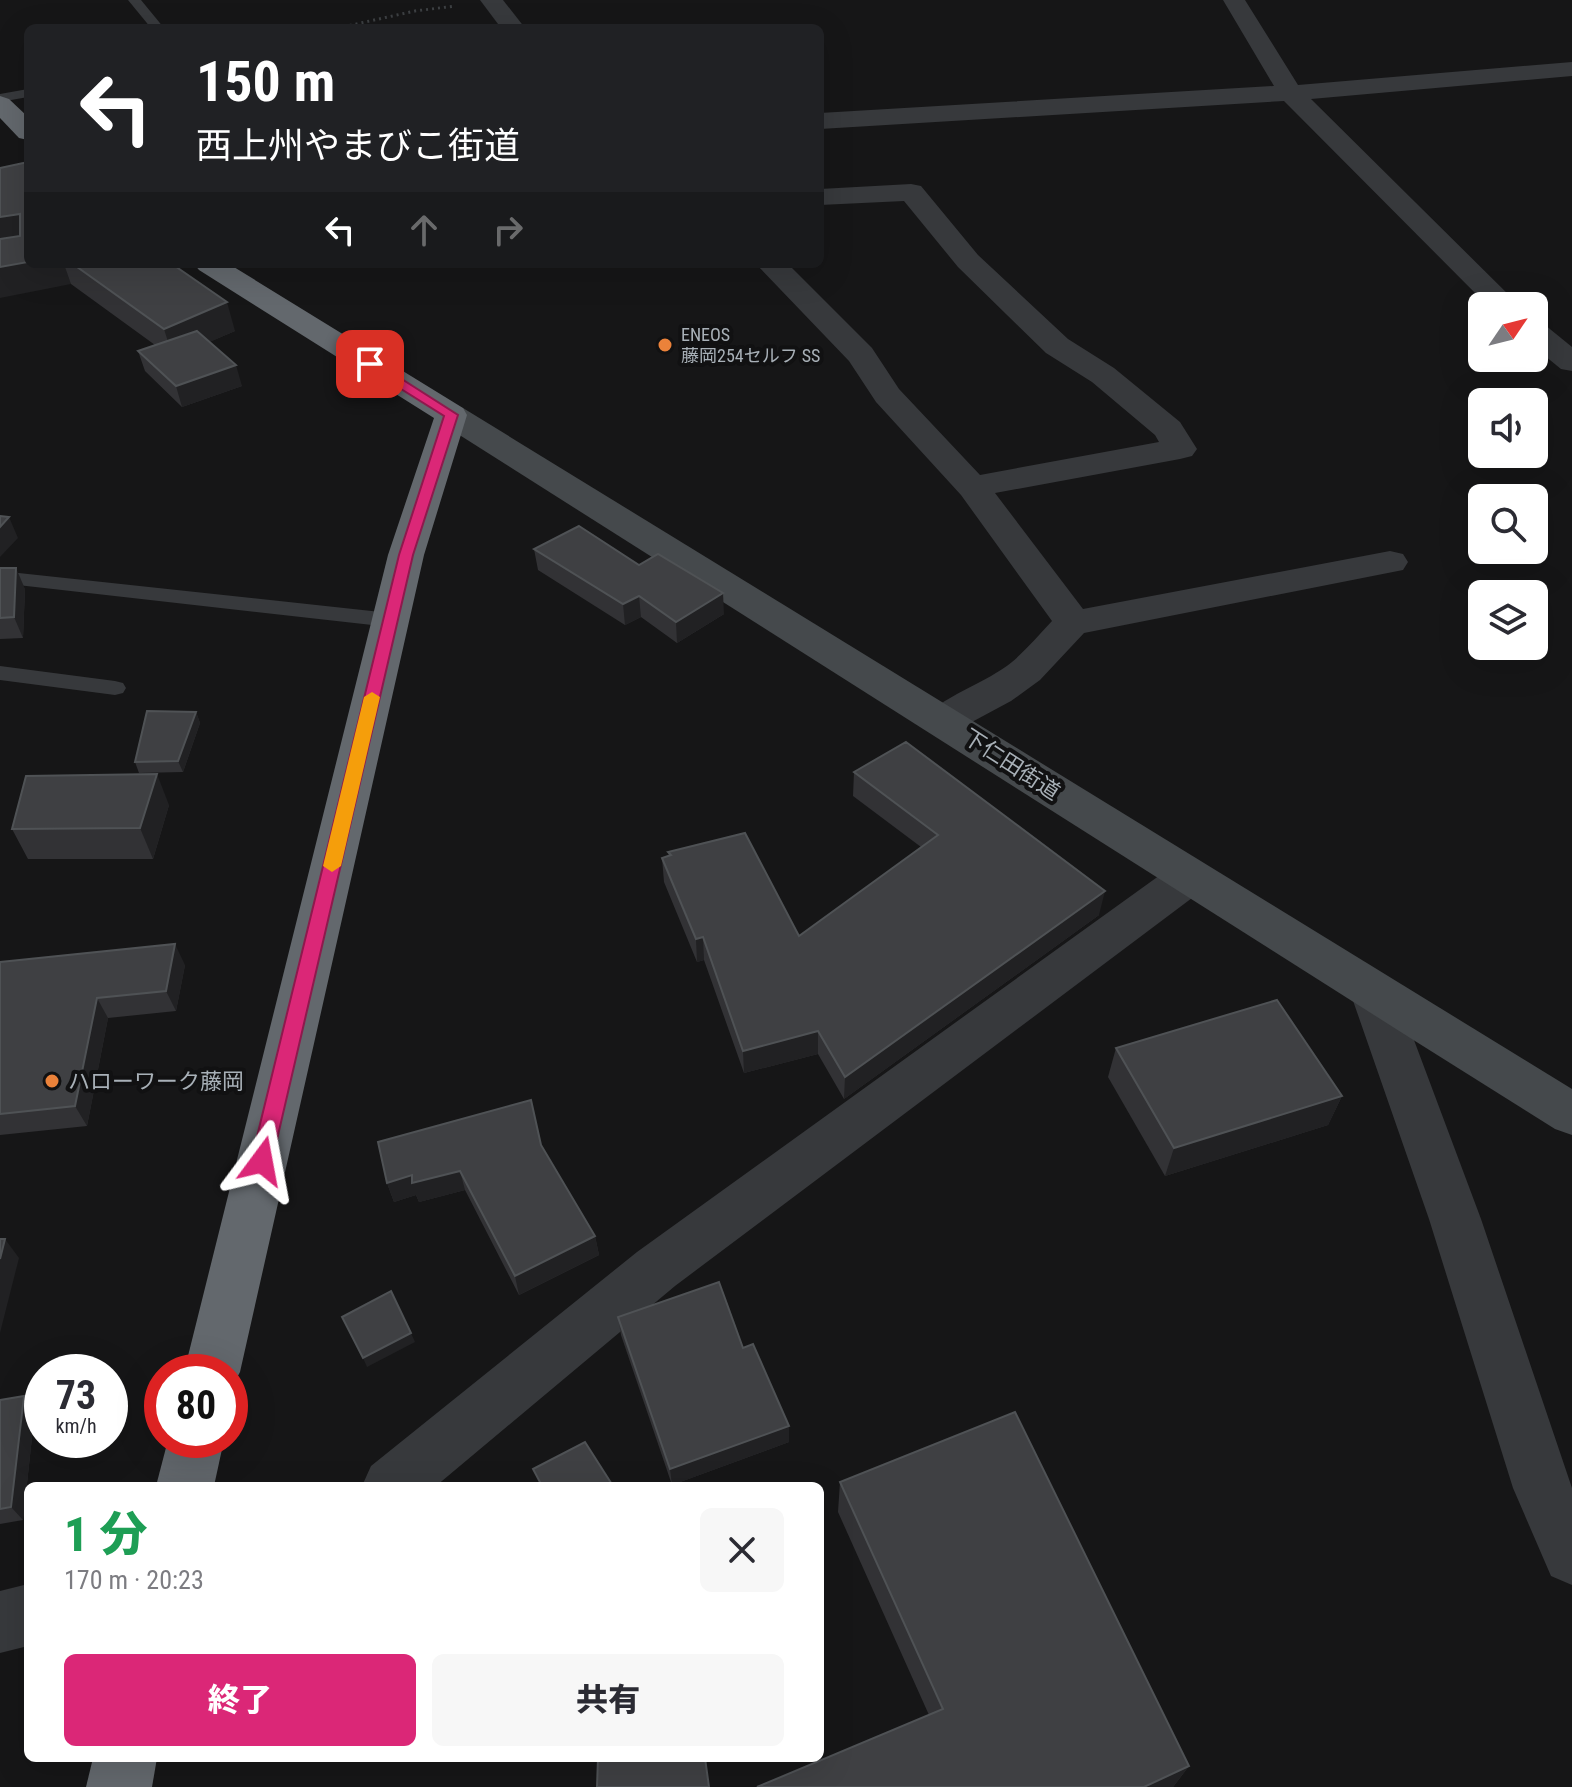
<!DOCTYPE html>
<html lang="ja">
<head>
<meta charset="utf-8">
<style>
  body { margin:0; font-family:"Roboto Condensed","Noto Sans JP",sans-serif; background:#f7f7f7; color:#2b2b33; height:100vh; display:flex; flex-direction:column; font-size:30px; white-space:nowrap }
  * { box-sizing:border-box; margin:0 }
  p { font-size:26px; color:#7c7c81 }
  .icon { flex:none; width:44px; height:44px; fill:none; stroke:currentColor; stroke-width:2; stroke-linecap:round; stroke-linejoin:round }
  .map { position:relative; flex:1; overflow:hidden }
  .details { position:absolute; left:24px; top:1482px; width:800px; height:280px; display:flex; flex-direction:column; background:#fff; border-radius:12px; box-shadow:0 8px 32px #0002 }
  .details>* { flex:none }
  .hud { position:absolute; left:24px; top:24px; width:800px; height:244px; border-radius:12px; box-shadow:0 8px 32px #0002; background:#202124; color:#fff; overflow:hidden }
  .needle { width:52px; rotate:55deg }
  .controls { position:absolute; left:1468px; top:292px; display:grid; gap:16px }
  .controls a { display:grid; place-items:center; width:80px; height:80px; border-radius:12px; background:#fff; box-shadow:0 8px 32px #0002; font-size:40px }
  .speed { position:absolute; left:24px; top:1354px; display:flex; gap:16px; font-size:40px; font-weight:700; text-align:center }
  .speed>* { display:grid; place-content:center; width:104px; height:104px; border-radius:50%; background:#fff; box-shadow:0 8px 32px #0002; line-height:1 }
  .speed small { font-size:20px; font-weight:400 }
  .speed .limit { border:12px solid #d22; background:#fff; color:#111 }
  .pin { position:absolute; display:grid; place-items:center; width:68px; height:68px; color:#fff; margin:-34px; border-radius:16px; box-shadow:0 4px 12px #0006 }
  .me { position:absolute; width:88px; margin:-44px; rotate:13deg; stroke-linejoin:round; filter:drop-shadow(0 0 6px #0008) }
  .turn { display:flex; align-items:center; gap:28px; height:168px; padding:0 40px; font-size:36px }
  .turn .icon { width:104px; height:104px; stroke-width:2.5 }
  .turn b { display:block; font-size:56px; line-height:68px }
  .lanes { display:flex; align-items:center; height:76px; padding:0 40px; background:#0003; justify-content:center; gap:40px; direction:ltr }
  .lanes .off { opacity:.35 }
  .round { display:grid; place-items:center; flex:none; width:84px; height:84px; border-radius:12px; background:#f7f7f7 }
  .summary { display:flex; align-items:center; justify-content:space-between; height:136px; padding:0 40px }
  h1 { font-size:48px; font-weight:800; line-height:60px; color:#1e9e55 }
  .cta { display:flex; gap:16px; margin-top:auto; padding:16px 40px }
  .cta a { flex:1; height:92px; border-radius:12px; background:#db2777; color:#fff; font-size:32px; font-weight:800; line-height:92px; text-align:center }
  .cta a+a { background:#f7f7f7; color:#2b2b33 }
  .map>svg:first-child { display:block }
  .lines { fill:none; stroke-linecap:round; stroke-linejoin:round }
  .path { stroke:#3d4043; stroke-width:3; stroke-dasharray:2 4; stroke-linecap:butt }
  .lane { fill:#37393c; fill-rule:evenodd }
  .street { fill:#37393c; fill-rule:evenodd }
  .secondary { fill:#45494c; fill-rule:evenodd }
  .highway { fill:#63686d; fill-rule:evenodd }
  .wall { fill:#323235 }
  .shaded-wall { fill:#212123 }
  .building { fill:#3f4043; stroke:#4f5255; stroke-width:2 }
  .route { fill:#db2777; stroke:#8e194d; stroke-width:2 }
  .slow { fill:#f59e0b }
  .poi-dot { fill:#eb823a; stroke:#111112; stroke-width:3 }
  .labels { text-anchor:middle; stroke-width:8; stroke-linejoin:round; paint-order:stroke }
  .far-poi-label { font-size:18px; fill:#a8b0b7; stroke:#111112; text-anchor:start }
  .street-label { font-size:22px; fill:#a8b0b7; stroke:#111112 }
  .poi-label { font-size:22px; fill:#a8b0b7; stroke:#111112; text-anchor:start }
</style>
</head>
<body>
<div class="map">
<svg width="1572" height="1787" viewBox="0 0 1572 1787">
  <rect width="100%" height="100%" fill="#161617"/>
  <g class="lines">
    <!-- path -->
    <polyline class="path" points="338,28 415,11 455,6"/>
    <!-- lane -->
    <g class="lane">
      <polygon points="128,0 141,0 164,28 151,28"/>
      <polygon points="28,89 28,97 0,102 0,94"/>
      <polygon points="0,571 390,613 400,620 390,627 0,583"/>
      <polygon points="0,666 115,681 123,683 126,688 123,693 115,695 0,680"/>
    </g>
    <!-- street -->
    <g class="street">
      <polygon points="480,0 503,0 525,28 501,28"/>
      <polygon points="1223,0 1245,0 1298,85 1572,62 1572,76 1311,99 1520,306 1488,306 1284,101 820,129 820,113 1274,86"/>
      <path d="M911,184l10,2 57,69 90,84 46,29 66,54 17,27 -5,7 -12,3 -185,34 88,116 307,-58 13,3 5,8 -5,8 -319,63 -44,47 -29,21 -54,29 -14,4 -14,-4 -6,-10c13,-21 67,-39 89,-58 14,-12 27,-27 40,-41l-91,-126 -85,-93 -27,-41 -93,-97h32l84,84 27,41 81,86 179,-33 -4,-7 -63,-53 -46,-29 -88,-86 -54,-66 -84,4v-16z"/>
      <polygon points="1534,323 1545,325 1572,347 1572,371 1561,369 1534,347"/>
      <polygon points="1189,861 1204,865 1211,877 1204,889 675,1286 436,1486 362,1486 371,1466 637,1252 1174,865"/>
      <polygon points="1373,974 1389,979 1396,992 1481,1219 1572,1488 1572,1585 1551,1576 1513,1488 1429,1219 1350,992 1357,979"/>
      <polygon points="28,1584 28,1646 0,1653 0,1591"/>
    </g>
    <!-- secondary -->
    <polygon class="secondary" points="451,405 463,408 1572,1089 1572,1135 1555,1129 1415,1041 439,422 435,415 439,408"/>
    <!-- highway -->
    <g class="highway">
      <polygon points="0,96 9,99 28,117 28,140 19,138 0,118"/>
      <polygon points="194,264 229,264 463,408 467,415 424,555 240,1372 230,1391 230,1372 184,1372 388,555 434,418 199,270"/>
      <polygon points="168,1440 224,1440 214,1486 156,1486"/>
      <polygon points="93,1758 157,1758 152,1787 86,1787"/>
    </g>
  </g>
  <!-- wall -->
  <g class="wall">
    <polygon points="28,264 172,264 235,331 209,342 242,386 182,407 145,371 138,351 155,345 71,284"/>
    <polygon points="534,549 639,565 724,614 677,643 641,617 625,625 538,570"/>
    <polygon points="0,568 25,589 23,638 0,639"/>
    <polygon points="196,712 200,723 183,772 139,773 135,762"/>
    <polygon points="854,772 1099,915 844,1099 818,1054 744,1073 704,960 697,962 664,882 662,858 669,856 668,852 799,936 921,847 853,796"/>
    <polygon points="169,805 153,859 28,859 12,829"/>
    <polygon points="0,962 185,965 176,1011 108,1018 87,1126 0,1135"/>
    <polygon points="1116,1048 1342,1096 1328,1125 1165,1176 1108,1077"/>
    <polygon points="541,1145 595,1236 599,1255 519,1295 465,1190 419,1202 416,1195 394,1202 387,1183"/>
    <polygon points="618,1317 743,1348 789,1426 789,1442 672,1485 621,1335"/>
    <polygon points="0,1400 35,1410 23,1520 0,1524"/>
    <polygon points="840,1482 1189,1766 1173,1787 757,1787 929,1715 838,1512"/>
  </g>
  <!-- shaded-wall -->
  <g class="shaded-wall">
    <polygon points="20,214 28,236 0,247 0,217"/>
    <polygon points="28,262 28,264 64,264 71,284 0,298 0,267"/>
    <polygon points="227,302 235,331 173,358 164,329"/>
    <polygon points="236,365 242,386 182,407 176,386"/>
    <polygon points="9,517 18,538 0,557 0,527"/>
    <polygon points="16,568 25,589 23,638 14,617"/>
    <polygon points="723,593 724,614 677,643 676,622"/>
    <polygon points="639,596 641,617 625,625 623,604"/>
    <polygon points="196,712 200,723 183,772 178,761"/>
    <polygon points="157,774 169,805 153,859 140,828"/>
    <polygon points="1105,891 1099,915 844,1099 845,1077"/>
    <polygon points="703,937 704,960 697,962 696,939"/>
    <polygon points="175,944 185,965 176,1011 166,991"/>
    <polygon points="97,998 108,1018 87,1126 75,1106"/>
    <polygon points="818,1031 818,1054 744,1073 743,1051"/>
    <polygon points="1342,1096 1328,1125 1165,1176 1174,1148"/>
    <polygon points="460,1171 465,1190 419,1202 416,1195 394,1202 387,1183 412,1175"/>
    <polygon points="595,1236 599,1255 519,1295 515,1276"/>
    <polygon points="5,1239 19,1258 0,1333 0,1259"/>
    <polygon points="411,1333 415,1342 367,1367 363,1358"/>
    <polygon points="24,1396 35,1410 23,1520 11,1507"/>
    <polygon points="789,1426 789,1442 672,1485 670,1469"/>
    <polygon points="1189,1766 1173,1787 1144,1787"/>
  </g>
  <!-- building -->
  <g class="building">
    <polygon points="28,162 28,262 0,267 0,239 20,236 20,214 0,217 0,168"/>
    <polygon points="73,264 172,264 227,302 164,329"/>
    <polygon points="197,331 236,365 176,386 138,351"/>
    <polygon points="0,516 9,517 0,527"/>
    <polygon points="579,526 639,565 658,554 723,593 676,622 639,596 623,604 534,549"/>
    <polygon points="0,568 16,568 14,617 0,618"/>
    <polygon points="147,711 196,712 178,761 135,762"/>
    <polygon points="906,742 1105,891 845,1077 818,1031 743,1051 703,937 696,939 662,858 671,855 668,852 745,833 799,936 938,835 854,772"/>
    <polygon points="157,774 140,828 12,829 26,776"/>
    <polygon points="175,944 166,991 97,998 75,1106 0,1114 0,962"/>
    <polygon points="1277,1000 1342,1096 1174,1148 1116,1048"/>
    <polygon points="531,1100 541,1145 595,1236 515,1276 460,1171 412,1183 412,1175 387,1183 378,1142"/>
    <polygon points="0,1239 5,1239 0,1259"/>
    <polygon points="719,1282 743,1348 753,1344 789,1426 670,1469 618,1317"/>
    <polygon points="391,1291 411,1333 363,1358 342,1317"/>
    <polygon points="24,1396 11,1507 0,1509 0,1400"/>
    <polygon points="1015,1412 1189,1766 1144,1787 757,1787 943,1709 840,1482"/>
    <polygon points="585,1442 613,1486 542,1486 533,1469"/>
    <polygon points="598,1758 705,1758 709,1787 597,1787"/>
  </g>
  <!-- route -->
  <polygon class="route" points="366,362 375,362 458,415 413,555 272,1161 269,1168 262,1170 254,1168 251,1161 399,555 444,416 366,367"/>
  <!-- slow -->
  <polygon class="slow" points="372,692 380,697 341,866 332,872 323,866 364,697"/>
  <!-- markers -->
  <g class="poi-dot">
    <circle cx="665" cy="345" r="8"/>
    <circle cx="52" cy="1081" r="8"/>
  </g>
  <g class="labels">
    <!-- far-poi labels -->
    <g class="far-poi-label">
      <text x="681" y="341">ENEOS<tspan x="681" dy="21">藤岡254セルフ SS</tspan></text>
    </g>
    <!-- street labels -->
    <g class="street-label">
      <text transform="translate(1012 764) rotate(33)" y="8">下仁田街道</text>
    </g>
    <!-- poi labels -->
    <g class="poi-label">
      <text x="68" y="1089">ハローワーク藤岡</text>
    </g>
  </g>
</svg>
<div class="controls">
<a><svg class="needle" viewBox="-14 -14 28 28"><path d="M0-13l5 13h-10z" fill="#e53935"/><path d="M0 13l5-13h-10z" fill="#7c7c81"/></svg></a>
<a><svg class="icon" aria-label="sound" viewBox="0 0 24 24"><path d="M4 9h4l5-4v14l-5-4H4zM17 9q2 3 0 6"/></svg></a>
<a><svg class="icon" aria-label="search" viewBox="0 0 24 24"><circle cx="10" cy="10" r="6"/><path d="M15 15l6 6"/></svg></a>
<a><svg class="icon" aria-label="layers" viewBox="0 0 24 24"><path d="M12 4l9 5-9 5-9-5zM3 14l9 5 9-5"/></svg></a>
</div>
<div class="speed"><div>73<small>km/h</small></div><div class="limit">80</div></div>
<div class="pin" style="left:370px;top:364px;background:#d93025"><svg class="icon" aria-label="arrive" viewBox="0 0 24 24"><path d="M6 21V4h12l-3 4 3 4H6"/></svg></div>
<svg class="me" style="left:262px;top:1161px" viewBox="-20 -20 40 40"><path d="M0-17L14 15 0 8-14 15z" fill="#db2777" stroke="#fff" stroke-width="4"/></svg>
<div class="hud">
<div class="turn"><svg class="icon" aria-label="left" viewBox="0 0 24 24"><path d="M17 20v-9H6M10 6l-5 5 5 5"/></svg><div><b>150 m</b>西上州やまびこ街道</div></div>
<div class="lanes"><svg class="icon" aria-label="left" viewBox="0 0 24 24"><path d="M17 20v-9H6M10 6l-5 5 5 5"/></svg><svg class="icon off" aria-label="ahead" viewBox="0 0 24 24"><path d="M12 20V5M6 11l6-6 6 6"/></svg><svg class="icon off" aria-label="right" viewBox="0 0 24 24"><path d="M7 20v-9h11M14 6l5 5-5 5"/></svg></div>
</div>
<section class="details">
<div class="summary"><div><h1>1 分</h1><p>170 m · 20:23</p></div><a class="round"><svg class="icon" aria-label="close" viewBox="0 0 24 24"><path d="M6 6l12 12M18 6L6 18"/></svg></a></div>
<div class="cta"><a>終了</a><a>共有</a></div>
</section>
</div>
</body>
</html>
